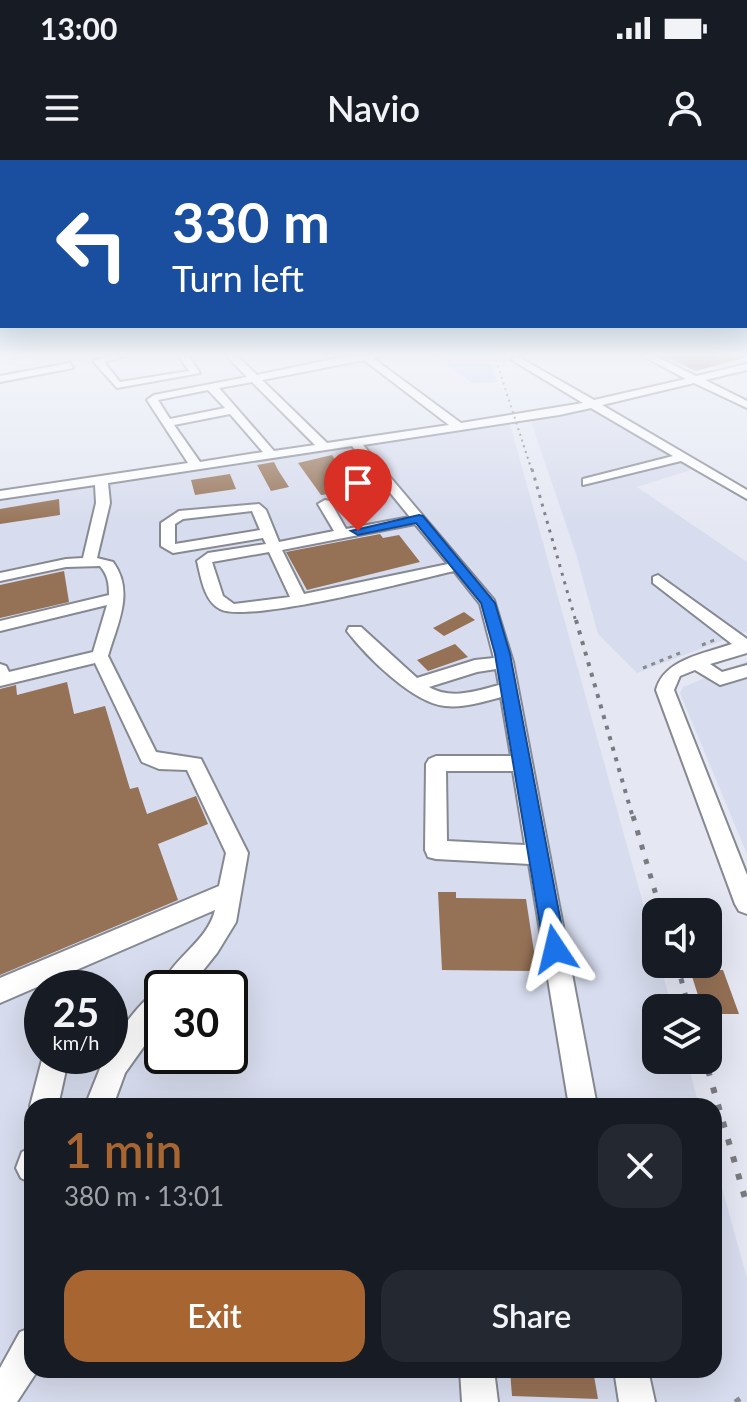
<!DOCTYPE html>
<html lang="en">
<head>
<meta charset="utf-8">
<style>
  body { margin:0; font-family:Lato,sans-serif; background:#242831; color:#f1f3f6; height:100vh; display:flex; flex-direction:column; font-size:30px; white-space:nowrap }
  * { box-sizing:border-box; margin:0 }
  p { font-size:26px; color:#9ea1a6 }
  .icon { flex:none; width:44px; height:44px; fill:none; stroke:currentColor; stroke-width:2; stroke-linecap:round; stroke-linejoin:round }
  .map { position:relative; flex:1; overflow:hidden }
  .side { position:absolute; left:24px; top:938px; width:698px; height:280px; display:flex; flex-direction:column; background:#171b24; border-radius:24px; box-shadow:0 8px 32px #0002 }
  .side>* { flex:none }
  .banner { position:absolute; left:0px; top:0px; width:748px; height:168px; box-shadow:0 8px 32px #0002; background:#1a4fa0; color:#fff; overflow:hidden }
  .fabs { position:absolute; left:642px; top:738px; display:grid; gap:16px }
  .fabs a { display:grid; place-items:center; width:80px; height:80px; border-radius:16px; background:#171b24; box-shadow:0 8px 32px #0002; font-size:40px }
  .speed { position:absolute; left:24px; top:810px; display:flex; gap:16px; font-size:40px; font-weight:700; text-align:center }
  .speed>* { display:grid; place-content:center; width:104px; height:104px; border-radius:50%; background:#171b24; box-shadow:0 8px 32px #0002; line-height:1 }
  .speed small { font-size:20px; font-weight:400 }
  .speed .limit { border:4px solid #111; border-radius:12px; background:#fff; color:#111 }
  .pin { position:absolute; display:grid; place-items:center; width:68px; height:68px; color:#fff; margin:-82px -34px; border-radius:50% 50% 50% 0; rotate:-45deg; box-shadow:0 0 8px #0007 }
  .pin .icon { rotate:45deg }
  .me { position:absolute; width:88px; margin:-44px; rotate:350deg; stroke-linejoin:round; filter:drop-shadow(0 0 6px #0008) }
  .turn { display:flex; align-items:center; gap:28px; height:168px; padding:0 40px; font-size:36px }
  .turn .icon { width:104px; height:104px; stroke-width:2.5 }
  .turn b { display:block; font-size:56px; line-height:68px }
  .round { display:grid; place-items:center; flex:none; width:84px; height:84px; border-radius:24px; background:#242831 }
  .summary { display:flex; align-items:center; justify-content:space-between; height:136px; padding:0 40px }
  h1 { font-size:48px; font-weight:600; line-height:60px; color:#a76631 }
  .button { display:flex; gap:16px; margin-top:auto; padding:16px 40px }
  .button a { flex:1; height:92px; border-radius:24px; background:#a76631; color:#fff; font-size:32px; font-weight:600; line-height:92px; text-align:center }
  .button a+a { background:#242831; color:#f1f3f6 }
  .status { display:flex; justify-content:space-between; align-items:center; height:56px; padding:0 40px; background:#171b24; direction:ltr }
  .status svg { height:22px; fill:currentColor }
  header { display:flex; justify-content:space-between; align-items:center; height:104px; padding:0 40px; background:#171b24; font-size:36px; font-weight:600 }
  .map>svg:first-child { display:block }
  .built { fill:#d7dcee; fill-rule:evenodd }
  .green { fill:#c8d0ef }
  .building { fill:#957155 }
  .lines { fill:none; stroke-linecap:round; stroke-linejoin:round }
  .minor-casing { stroke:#868892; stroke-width:4 }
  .path-far1 { stroke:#898b92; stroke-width:3; stroke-dasharray:4 5; stroke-linecap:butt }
  .path { stroke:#898b92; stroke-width:5; stroke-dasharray:6 9; stroke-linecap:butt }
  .minor { fill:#fff; fill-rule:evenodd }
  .rail-far4 { stroke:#797b81; stroke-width:2; stroke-dasharray:2 4; stroke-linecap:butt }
  .rail-far3 { stroke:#797b81; stroke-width:3; stroke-dasharray:3 6; stroke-linecap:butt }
  .rail-far2 { stroke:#797b81; stroke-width:4; stroke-dasharray:4 7; stroke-linecap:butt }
  .rail-far1 { stroke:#797b81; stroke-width:5; stroke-dasharray:5 10; stroke-linecap:butt }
  .rail { stroke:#797b81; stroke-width:6; stroke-dasharray:6 12; stroke-linecap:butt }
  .route { fill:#1a73e8; stroke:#114b97; stroke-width:2 }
</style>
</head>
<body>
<div class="status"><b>13:00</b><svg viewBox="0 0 49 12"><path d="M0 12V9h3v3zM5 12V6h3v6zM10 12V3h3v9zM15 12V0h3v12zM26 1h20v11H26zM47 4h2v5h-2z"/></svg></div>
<header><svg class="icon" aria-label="menu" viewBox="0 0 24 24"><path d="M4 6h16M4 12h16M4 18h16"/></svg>Navio<svg class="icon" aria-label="person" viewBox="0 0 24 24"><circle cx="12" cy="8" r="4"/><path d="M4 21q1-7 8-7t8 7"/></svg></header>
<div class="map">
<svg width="747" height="1242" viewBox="0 0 747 1242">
  <rect width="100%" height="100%" fill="#e5e8f3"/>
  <!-- built -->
  <g class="built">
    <polygon points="593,249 694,309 637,327 747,402 747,471 637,513 598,474 577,397 531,261"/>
    <path d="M510,264l146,526v14h4l12,44h-16v52h31l12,46h-667v264h682v-211l33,119v124h-747v-901zM42,828h68v68h-68zM162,828h68v68h-68z"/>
    <polygon points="747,501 747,694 680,533 683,527"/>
  </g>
  <!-- green -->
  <polygon class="green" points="432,194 486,194 498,222 472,223"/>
  <!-- building -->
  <g class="building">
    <polygon points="658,194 743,194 744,198 696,211"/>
    <polygon points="332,295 345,314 332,316 345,332 321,335 298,303"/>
    <polygon points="274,302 278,310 289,327 271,331 257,305"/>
    <polygon points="230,314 236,329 195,335 191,320"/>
    <polygon points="59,339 60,355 0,364 0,349"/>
    <polygon points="380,374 383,378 399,375 420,402 307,430 286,392"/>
    <polygon points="64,411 69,442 0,458 0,425"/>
    <polygon points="464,452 475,460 444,476 433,468"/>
    <polygon points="455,484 468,497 428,511 417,500"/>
    <polygon points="67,522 74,554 105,546 130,629 138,627 147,654 196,636 208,664 158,684 178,740 0,815 0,529 16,525 17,535"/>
    <polygon points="438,732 456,732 456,738 526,739 537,811 442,810"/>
    <polygon points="690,810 723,810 739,854 708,854 708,848 702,848"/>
    <polygon points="510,1210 593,1210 598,1239 512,1236"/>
  </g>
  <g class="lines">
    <defs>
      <g id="minor">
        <polygon points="115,194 131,194 104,202 120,222 189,211 177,194 187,194 200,213 117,228 93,201"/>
        <path d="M225,194h10l22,21 100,-21h27l-11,4 88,65 122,-20 -71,-43 3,-5 79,45 92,-21 -47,-25h12l45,22 51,-12v6l-42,10 42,21v7l-53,-25 -92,22 145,85v9l-66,-38 -98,24v-6l90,-23 -82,-48 -32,7 -196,30 131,155 19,62 84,444h-28l-40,-242 -93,-5 -8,-2 -3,-7 1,-86 3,-5 7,-3h75l-10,-59c-18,5 -37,11 -56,9 -32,-3 -79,-50 -98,-75l2,-4h12l56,51 58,-18 19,-2 -14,-54 -26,-33c-39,9 -207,53 -234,38 -16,-8 -19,-32 -23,-48l11,-8 58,-9 -3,-6 -90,15 -12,-7v-23l18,-12 80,-7 7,6 13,32 55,-11 -16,-27 7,-4 5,1 16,28 64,-12 -58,-71 -244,37 2,20 -13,55 16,4c22,30 4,62 -5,94l48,96 45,7 47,94 -12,69 -19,31 -28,35h-27v33l-37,52 -12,33h-28l20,-50h5c0,-17 35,-61 51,-67 9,-30 47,-47 54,-79l-215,93v-25l219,-92 7,-33 -39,-83 -28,-1 -17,-7 -47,-99 -95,23v-22l6,2 3,6 84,-20 14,-47 -107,26v-10l109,-26c0,-11 -1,-20 -9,-29l-34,1 -66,14v-8l66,-14 17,-1 13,-55 -1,-18 -95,14v-8l188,-28 -41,-63 7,-5 93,-18zM364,200l85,65 -122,18 -65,-63zM252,222l63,63 -41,6 -55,-63zM208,230l17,18 -55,11 -12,-19zM230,254l33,38 -63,10 -26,-37zM252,351l8,19 -85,14v-20l8,-5zM415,364l33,40 -144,30 -22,-44zM269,392l21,45 -56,7 -11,-8 -11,-34zM496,509l3,16c-23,6 -48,15 -70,2l48,-15zM446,611h67l12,74 -78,-4z"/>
        <polygon points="70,203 73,208 0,222 0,216"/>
        <path d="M658,415l89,64v14l-37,11 12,8 25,-7v12l-27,8 -25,-15 -15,6 -6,14 73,185v39l-8,-3 -4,-7 -79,-214c8,-31 48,-36 76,-46l-79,-61v-6z"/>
        <polygon points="43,896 69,896 58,946 32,946 32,951 30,946"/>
        <polygon points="32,987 32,1022 31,1023 21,1018 16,1008 22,992"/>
        <polygon points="32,1167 32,1210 38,1210 17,1242 0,1242 0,1208 20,1172"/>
        <polygon points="460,1210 494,1210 498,1242 462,1242"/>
        <polygon points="614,1210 648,1210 655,1242 619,1242"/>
      </g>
    </defs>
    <!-- minor casing -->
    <use href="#minor" class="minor-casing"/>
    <!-- path-far1 -->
    <g class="path-far1">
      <polyline points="702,485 717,479"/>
      <polyline points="643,508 680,493"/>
    </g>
    <!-- path -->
    <polyline class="path" points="735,1242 747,1234"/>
    <!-- minor -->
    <use href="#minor" class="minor"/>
    <!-- rail-far4 -->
    <polyline class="rail-far4" points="494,194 532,311"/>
    <!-- rail-far3 -->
    <polyline class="rail-far3" points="532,309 576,462"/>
    <!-- rail-far2 -->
    <polyline class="rail-far2" points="576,460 633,658"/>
    <!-- rail-far1 -->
    <g class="rail-far1">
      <polyline points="633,656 661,752"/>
      <polyline points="677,804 689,848"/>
      <polyline points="705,900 709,912"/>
    </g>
    <!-- rail -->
    <polyline class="rail" points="708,910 747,1045"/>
  </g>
  <!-- sky -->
  <linearGradient id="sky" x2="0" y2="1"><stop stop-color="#7ab2d4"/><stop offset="0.53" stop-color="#f3f5fa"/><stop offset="1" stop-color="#f3f5fa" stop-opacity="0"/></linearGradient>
  <rect width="747" height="368" fill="url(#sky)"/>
  <!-- route -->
  <polygon class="route" points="419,355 423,356 495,443 510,494 566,789 563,797 555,800 548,797 544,789 495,494 481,443 416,363 358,375 351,371"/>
</svg>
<div class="fabs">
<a><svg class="icon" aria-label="sound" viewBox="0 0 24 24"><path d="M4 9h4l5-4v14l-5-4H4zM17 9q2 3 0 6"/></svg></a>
<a><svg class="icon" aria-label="layers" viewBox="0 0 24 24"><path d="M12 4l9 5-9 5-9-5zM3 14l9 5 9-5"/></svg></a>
</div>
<div class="speed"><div>25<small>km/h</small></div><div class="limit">30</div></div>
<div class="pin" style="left:358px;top:371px;background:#d93025"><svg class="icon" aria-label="arrive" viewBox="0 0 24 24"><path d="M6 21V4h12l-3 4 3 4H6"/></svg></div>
<svg class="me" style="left:555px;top:789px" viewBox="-20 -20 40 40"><path d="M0-17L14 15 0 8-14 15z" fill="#1a73e8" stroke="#fff" stroke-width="4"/></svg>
<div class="banner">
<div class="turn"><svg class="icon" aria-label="left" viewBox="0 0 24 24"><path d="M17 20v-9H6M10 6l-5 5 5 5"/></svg><div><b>330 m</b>Turn left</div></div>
</div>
<section class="side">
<div class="summary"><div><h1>1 min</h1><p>380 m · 13:01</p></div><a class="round"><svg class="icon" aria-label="close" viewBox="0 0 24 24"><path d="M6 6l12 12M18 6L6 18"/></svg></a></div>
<div class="button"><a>Exit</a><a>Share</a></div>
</section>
</div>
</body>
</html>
